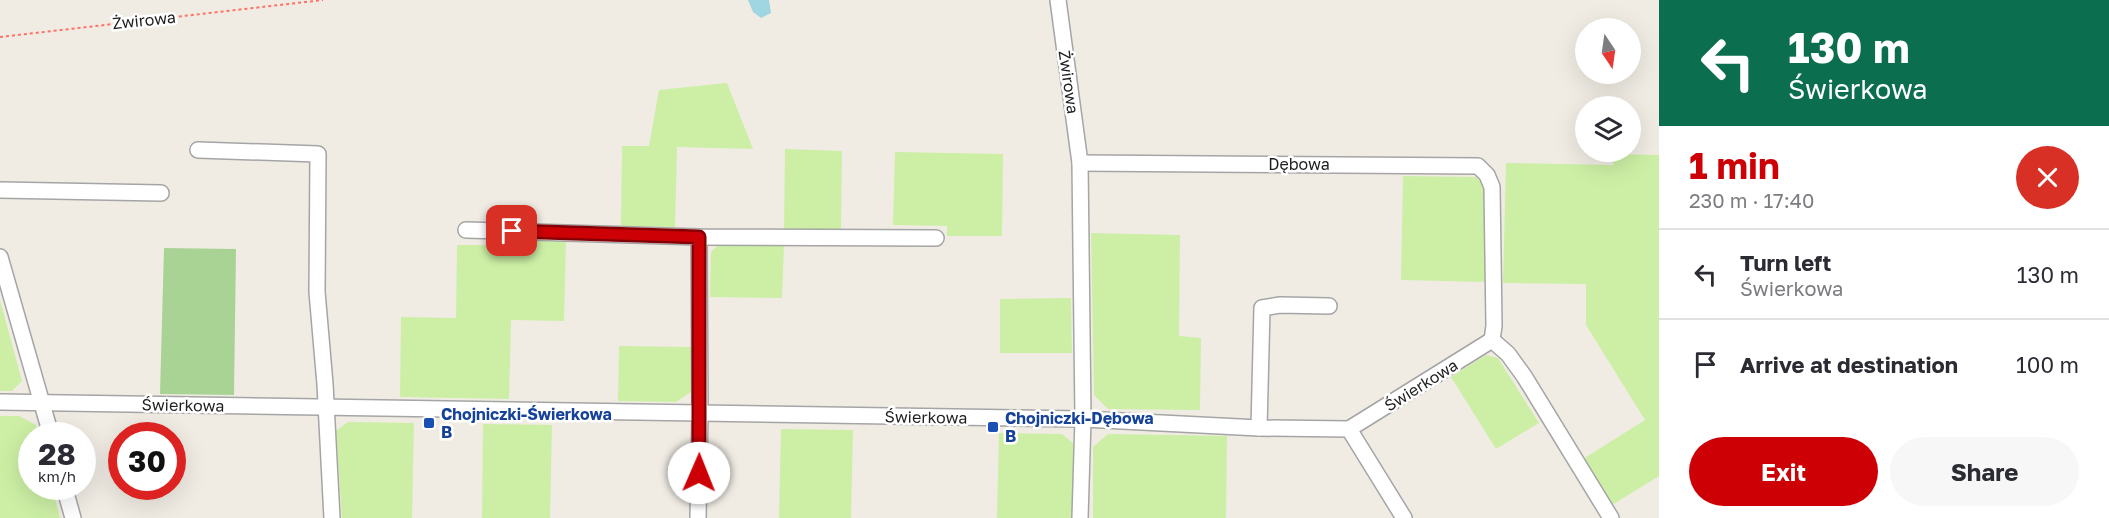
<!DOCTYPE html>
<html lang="en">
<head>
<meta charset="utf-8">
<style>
  body { margin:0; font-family:"Golos Text",sans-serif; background:#f7f7f7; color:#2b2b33; height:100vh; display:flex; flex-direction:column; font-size:22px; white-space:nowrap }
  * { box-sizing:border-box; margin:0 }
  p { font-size:20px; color:#7c7c81 }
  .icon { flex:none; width:33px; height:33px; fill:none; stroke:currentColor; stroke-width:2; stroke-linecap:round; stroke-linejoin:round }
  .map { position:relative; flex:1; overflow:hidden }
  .details { display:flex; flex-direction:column; background:#fff; width:450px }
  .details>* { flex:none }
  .hud { background:#0b6e4f; color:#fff; overflow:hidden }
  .needle { width:39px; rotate:167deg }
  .tools { position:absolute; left:1575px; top:18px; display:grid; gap:12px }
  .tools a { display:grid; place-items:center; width:66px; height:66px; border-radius:50%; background:#fff; box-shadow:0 6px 24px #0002; font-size:30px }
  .speed { position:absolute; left:18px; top:422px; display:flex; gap:12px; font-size:30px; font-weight:700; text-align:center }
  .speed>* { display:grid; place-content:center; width:78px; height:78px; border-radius:50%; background:#fff; box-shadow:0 6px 24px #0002; line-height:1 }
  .speed small { font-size:15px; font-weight:400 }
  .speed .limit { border:9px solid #d22; background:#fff; color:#111 }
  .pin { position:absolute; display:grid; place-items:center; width:51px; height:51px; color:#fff; margin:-26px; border-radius:12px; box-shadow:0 3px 9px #0006 }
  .me { position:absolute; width:66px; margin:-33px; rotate:1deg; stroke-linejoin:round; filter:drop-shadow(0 0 4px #0008) }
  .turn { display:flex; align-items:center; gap:21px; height:126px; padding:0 30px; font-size:27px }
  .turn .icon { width:78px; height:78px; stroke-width:2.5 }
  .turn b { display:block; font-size:42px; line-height:51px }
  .round { display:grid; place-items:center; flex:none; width:63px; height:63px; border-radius:32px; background:#f7f7f7 }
  .overview { display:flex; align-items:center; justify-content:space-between; height:102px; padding:0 30px }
  h1 { font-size:36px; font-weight:700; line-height:45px; color:#cd0006 }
  .primary-button { display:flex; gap:12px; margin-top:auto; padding:12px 30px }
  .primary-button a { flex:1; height:69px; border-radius:36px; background:#cd0006; color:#fff; font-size:24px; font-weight:700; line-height:69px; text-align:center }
  .primary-button a+a { background:#f7f7f7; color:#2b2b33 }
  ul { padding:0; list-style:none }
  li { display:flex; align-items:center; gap:18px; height:90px; padding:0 30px; border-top:2px solid #e1e1e2 }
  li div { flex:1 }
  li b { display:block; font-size:22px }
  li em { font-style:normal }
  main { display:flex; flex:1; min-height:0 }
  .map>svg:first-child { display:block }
  .grass { fill:#ccefa5 }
  .forest { fill:#a9d394 }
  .water { fill:#a0d5e2 }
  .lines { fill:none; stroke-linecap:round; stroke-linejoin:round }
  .minor-casing { stroke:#a5a5a5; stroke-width:18 }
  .path { stroke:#ff7166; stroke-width:2; stroke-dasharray:3 3; stroke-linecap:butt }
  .minor { stroke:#fff; stroke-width:15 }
  .route-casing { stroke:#850004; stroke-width:15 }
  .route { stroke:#cd0006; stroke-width:10 }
  .transit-dot { fill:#1a4fb4; stroke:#fff; stroke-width:2 }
  .labels { text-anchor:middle; stroke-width:5; stroke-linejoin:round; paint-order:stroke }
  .street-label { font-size:16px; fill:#1e1e1e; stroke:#fff }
  .transit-label { font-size:16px; font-weight:bold; fill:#164399; stroke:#fff; text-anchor:start }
</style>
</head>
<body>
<main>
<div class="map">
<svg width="1659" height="518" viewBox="0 0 1659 518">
  <rect width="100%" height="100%" fill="#f0ece4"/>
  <!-- grass -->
  <g class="grass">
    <polygon points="727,83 753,149 677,147 675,227 621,226 622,146 649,146 659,90"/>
    <polygon points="785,149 842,151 841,230 784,229"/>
    <polygon points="895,152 1003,154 1002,236 947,236 947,226 893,225"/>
    <polygon points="1613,154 1659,155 1659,476 1612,505 1583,459 1645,420 1586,325 1586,284 1503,283 1506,163 1613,165"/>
    <polygon points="1403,176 1476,177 1486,188 1485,282 1401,280"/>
    <polygon points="1091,233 1180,235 1179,336 1201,338 1200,410 1108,409 1094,395"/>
    <polygon points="517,240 566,241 564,321 511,320 509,399 400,397 401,317 456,318 457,245 512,245"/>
    <polygon points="720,243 784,245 782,298 710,297 711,252"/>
    <polygon points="1071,298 1072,353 1000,353 1000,299"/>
    <polygon points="0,300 22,381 12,391 0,391"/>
    <polygon points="619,346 692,347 691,392 676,402 618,401"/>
    <polygon points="1486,355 1498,358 1539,423 1496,449 1451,377"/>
    <polygon points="0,416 19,416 36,425 38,435 32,435 32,486 52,486 60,518 0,518"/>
    <polygon points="348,422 414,423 412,518 342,518 336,431"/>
    <polygon points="483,424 552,425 550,518 482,518"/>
    <polygon points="781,429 853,430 851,518 779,518"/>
    <polygon points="999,433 1062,434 1074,444 1072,518 997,518"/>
    <polygon points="1108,434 1227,436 1226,518 1093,518 1093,447"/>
  </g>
  <!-- forest -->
  <polygon class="forest" points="164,248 236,249 234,395 160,394"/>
  <!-- water -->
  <polygon class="water" points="748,0 769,0 771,13 761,18 753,12"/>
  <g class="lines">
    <defs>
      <g id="minor">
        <polyline points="1058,0 1080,163 1083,419 1080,518"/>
        <polyline points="198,150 318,154 317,292 325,384 332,518"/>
        <polyline points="1080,163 1478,166 1487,175 1492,187 1494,326 1492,340"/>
        <polyline points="0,190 161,193"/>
        <polyline points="466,230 699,237 936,238"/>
        <polyline points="0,257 51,435"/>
        <polyline points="1492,340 1508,354 1524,376 1611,518"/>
        <polyline points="0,402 1083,419 1259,428 1349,429 1404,518"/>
        <polyline points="1259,428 1262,308 1280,305 1329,306"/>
        <polyline points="1349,429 1492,340"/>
        <polyline points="64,486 73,518"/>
        <polyline points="698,518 700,414 699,237"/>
      </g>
    </defs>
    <!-- minor casing -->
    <use href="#minor" class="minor-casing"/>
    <!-- path -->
    <polyline class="path" points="0,37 323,0"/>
    <!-- minor -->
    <use href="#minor" class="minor"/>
  </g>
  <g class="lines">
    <defs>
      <polyline id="route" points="512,231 699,237 699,473"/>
    </defs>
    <!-- route casing -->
    <use href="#route" class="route-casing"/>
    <!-- route -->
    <use href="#route" class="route"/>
  </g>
  <!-- markers -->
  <g class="transit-dot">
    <rect x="423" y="417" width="12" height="12" rx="3"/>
    <rect x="987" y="421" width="12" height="12" rx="3"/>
  </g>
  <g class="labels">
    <!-- street labels -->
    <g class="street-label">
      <text transform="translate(144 20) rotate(-6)" y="6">Żwirowa</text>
      <text transform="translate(1069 82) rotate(82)" y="6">Żwirowa</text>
      <text x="1299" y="170">Dębowa</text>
      <text transform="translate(1421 385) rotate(-32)" y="6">Świerkowa</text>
      <text transform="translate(183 405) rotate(1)" y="6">Świerkowa</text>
      <text transform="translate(926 417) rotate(1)" y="6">Świerkowa</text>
    </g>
    <!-- transit labels -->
    <g class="transit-label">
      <text x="441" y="420">Chojniczki-Świerkowa<tspan x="441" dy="18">B</tspan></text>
      <text x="1005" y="424">Chojniczki-Dębowa<tspan x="1005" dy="18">B</tspan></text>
    </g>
  </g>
</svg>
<div class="tools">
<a><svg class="needle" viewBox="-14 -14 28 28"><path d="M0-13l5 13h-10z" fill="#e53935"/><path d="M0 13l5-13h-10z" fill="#7c7c81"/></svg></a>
<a><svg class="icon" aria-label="layers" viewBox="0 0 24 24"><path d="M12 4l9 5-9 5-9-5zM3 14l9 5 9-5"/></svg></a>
</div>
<div class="speed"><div>28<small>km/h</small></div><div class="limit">30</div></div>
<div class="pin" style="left:512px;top:231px;background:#d93025"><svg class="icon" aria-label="arrive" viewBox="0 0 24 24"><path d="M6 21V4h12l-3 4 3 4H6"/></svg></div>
<svg class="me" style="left:699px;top:473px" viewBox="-20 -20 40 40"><circle r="19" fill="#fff"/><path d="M0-13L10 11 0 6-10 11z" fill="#cd0006"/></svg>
</div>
<section class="details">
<div class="hud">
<div class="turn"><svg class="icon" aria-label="left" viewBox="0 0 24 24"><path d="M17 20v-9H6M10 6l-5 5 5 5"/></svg><div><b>130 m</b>Świerkowa</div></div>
</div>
<div class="overview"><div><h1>1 min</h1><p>230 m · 17:40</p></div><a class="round" style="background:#d93025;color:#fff"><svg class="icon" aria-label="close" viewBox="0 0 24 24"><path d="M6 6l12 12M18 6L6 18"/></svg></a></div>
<ul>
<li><svg class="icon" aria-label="left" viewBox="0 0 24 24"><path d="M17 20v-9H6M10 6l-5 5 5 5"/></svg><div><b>Turn left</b><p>Świerkowa</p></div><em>130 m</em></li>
<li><svg class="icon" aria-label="arrive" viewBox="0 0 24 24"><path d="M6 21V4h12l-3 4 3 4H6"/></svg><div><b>Arrive at destination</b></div><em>100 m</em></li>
</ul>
<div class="primary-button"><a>Exit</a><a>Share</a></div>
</section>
</main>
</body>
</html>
